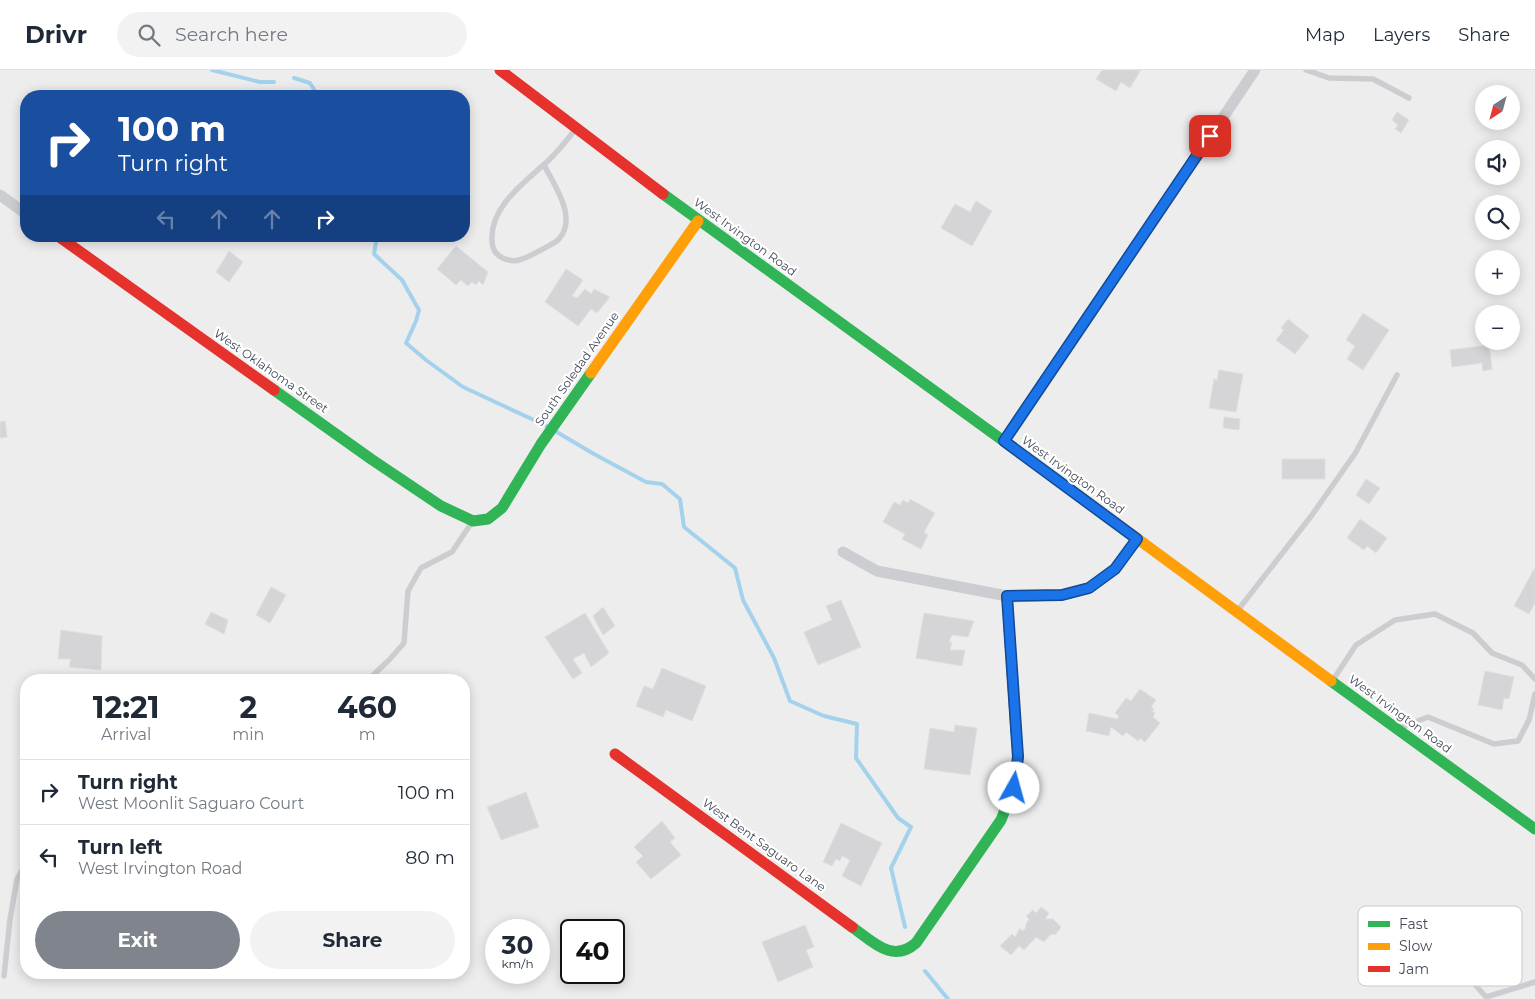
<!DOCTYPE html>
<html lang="en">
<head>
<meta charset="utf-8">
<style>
  body { margin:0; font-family:Montserrat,sans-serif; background:#f2f2f3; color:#1f2937; height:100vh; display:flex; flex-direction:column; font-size:19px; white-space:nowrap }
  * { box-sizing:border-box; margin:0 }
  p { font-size:16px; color:#747a83 }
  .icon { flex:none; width:28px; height:28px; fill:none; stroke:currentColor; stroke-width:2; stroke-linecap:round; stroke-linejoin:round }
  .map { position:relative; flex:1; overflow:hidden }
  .details { position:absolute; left:20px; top:604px; width:450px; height:305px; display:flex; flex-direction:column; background:#fff; border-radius:20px; box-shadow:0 2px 12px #0003 }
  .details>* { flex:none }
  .guide { position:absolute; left:20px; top:20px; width:450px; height:152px; border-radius:20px; box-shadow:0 2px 12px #0003; background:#1a4fa0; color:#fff; overflow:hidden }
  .needle { width:32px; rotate:216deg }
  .controls { position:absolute; left:1475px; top:15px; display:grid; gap:10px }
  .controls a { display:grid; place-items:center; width:45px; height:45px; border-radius:50%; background:#fff; box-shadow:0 2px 12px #0003; font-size:25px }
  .speed { position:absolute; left:485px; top:849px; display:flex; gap:10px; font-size:25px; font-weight:700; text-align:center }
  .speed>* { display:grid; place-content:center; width:65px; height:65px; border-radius:50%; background:#fff; box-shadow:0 2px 12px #0003; line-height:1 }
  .speed small { font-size:12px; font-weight:400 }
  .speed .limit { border:2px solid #111; border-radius:8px; background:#fff; color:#111 }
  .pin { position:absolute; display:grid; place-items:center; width:42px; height:42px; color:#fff; margin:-21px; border-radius:10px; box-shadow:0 2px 8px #0006 }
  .me { position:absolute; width:55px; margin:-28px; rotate:7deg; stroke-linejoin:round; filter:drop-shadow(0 0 4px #0008) }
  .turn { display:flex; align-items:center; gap:18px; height:105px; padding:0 15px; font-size:22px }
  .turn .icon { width:65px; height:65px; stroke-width:2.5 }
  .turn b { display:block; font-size:35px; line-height:42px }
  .lanes { display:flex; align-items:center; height:48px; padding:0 15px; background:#0003; justify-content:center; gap:25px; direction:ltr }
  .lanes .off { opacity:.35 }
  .eta { display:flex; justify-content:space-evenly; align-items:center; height:85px; text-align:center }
  .eta b { font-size:30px; font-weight:700; line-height:35px }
  .cta { display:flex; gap:10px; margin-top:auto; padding:10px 15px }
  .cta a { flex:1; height:58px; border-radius:30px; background:#80848d; color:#fff; font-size:20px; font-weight:700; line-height:58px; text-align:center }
  .cta a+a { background:#f2f2f3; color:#1f2937 }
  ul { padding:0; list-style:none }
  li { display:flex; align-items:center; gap:15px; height:65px; padding:0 15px; border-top:1px solid #e0e1e3 }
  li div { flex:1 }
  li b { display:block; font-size:19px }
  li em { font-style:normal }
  header { display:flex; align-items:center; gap:30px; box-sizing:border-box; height:70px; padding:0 25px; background:#fff; border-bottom:1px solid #e0e1e3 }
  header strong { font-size:24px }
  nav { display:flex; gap:28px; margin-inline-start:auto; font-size:18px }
  .search { width:350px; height:45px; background:#f2f2f3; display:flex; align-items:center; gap:12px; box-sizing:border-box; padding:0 18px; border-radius:28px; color:#747a83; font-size:19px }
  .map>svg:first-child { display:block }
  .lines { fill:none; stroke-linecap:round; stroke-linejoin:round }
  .stream { stroke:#a4d2ec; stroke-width:4 }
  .building { fill:#d5d5d7; stroke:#dfdfe0 }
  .lane { stroke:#cbcdd1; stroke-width:5.5 }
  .street { stroke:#cbcdd1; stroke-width:11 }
  .fast { stroke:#30b455; stroke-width:11 }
  .slow { stroke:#ff9f0a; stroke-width:11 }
  .jam { stroke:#e5322d; stroke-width:11 }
  .route-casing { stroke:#114b97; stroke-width:12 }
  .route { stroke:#1a73e8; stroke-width:9 }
  .labels { text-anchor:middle; stroke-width:4.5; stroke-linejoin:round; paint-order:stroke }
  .street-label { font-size:12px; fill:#444c59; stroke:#fff }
  .key { fill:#fff; stroke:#c7c9cd; stroke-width:1 }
  .key-label { font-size:14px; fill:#444c59 }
</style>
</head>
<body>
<header>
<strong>Drivr</strong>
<div class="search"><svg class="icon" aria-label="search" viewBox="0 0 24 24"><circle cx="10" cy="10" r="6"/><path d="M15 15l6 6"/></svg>Search here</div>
<nav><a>Map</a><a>Layers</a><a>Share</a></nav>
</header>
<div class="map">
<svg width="1535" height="929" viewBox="0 0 1535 929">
  <rect width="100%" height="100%" fill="#eeeded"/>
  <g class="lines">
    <!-- stream -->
    <g class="stream">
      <polyline points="212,0 260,12 274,12"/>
      <polyline points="294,8 310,13 318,26"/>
      <polyline points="377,166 374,184 402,210 419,240 416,251 406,273 426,290 463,317 549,357"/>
      <polyline points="555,361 594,384 646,412 662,414 680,429 684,457 735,498 743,530 774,588 790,631 824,646 857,654 856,688 898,748 911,757 891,798 905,857"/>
      <polyline points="925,901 948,929"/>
    </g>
  </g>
  <!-- building -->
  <g class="building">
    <polygon points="1102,0 1141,0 1130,18 1121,12 1116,21 1096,9"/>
    <polygon points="1397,42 1409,50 1401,63 1395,59 1398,55 1392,50"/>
    <polygon points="976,131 992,141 972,176 941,158 955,134 970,142"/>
    <polygon points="456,176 488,202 483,215 479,211 476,215 472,212 468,216 461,210 456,215 437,199"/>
    <polygon points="229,181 243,192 229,212 216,202"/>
    <polygon points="566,199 583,210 572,226 577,228 585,219 591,224 594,219 610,227 597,243 591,239 578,256 545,232"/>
    <polygon points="1363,243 1389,260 1363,300 1347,289 1355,276 1346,270"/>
    <polygon points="1288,249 1309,266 1295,284 1276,270 1284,260 1281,258"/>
    <polygon points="1489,275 1492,299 1483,301 1482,293 1452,297 1450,280"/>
    <polygon points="1219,300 1243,304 1236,342 1209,338 1214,309 1217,310"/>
    <polygon points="1224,347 1240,349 1239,360 1223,358"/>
    <polygon points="5,351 7,367 0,368 0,352"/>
    <rect x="1282" y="389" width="43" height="20"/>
    <polygon points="1366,409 1380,418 1369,434 1356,425"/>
    <polygon points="910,429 935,443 924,462 928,465 921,479 902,469 905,464 883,452 894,432 900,435 903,430 908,433"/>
    <polygon points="1360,449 1387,468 1376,483 1367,476 1364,480 1347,468"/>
    <polygon points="1534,499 1535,499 1535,533 1529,544 1514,536"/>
    <polygon points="271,517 286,525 270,553 256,545"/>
    <polygon points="841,530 861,577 818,595 804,562 832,550 826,536"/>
    <polygon points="603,537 615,556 603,565 593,546"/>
    <polygon points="211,542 228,550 224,564 205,554"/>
    <polygon points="585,543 609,583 591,597 584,583 573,589 582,603 573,609 545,567"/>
    <polygon points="924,543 974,551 968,567 952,565 949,572 952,572 950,580 965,580 962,596 916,588"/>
    <polygon points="61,560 102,566 101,600 69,597 71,589 58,589"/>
    <polygon points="662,598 706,616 692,651 666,640 663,647 636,636 644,616 653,619"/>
    <polygon points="1485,601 1514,607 1509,629 1504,628 1502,640 1478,635"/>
    <polygon points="1140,619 1156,630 1151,637 1154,639 1152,641 1155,643 1153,647 1160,653 1145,672 1140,668 1138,671 1126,662 1123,666 1111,657 1109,666 1086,661 1089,643 1117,649 1119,646 1115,643 1126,628 1131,631"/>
    <polygon points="955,655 977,658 970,705 924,699 930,658 954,662"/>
    <polygon points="526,722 539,757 501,770 487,737"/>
    <polygon points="662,751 675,768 670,772 681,785 651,809 636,792 643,786 634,777"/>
    <polygon points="841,753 882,773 861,816 842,806 850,790 842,786 840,791 836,789 832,796 823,792"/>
    <polygon points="1041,837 1049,843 1045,849 1053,849 1061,857 1056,864 1050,865 1044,872 1036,867 1024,880 1019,876 1011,885 1000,876 1012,864 1015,867 1020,858 1022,861 1026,858 1025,856 1029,849 1026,846 1033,840 1036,843"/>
    <polygon points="805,855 814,877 806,880 813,897 778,912 762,872"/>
  </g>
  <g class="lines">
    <!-- lane -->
    <g class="lane">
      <polyline points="1306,0 1329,8 1373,9 1409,28"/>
      <path d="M544,95c10,20 34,52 15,74 -4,4 -11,7 -16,10 -8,4 -16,9 -24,11 -7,2 -17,-1 -22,-6 -4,-4 -5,-8 -5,-14 -2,-35 36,-60 58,-81 9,-9 17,-19 25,-29"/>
      <polyline points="1238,540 1312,445 1356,382 1397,305"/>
      <polyline points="368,610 390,589 404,573 408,521 421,498 452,482 472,452"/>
      <polyline points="1333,610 1356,575 1395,550 1435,544 1473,563 1492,583 1522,595 1535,609"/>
      <polyline points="1400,658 1428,647 1494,674 1518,671 1529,650 1535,624"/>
      <polyline points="4,906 10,849 17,809 26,794"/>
      <polyline points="1470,909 1486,927 1535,912"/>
    </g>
    <!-- street -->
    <g class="street">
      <polyline points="0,125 26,144"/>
      <polyline points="1005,371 1255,0"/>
      <polyline points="843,482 877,501 1012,527 1062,525 1089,518 1115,499 1137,469"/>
    </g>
    <!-- fast -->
    <g class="fast">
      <polyline points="663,124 1078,425"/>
      <polyline points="274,320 371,389 441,436 473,451 488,449 502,438 541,374 591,303"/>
      <polyline points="1331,611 1535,759"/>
      <path d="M852,857c20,14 40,37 64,16l85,-123 13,-33 4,-30 -2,-26"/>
    </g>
    <!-- slow -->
    <g class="slow">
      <polyline points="591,303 698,151"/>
      <polyline points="1078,425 1331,611"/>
    </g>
    <!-- jam -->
    <g class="jam">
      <polyline points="500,0 663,124"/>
      <polyline points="58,166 274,320"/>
      <polyline points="1007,526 1016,661"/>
      <polyline points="615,684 852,857"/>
    </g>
  </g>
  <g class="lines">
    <defs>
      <polyline id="route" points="1014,718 1018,687 1007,526 1062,525 1089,518 1115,499 1137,469 1004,371 1210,66"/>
    </defs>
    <!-- route casing -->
    <use href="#route" class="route-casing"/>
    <!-- route -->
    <use href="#route" class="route"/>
  </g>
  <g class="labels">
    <!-- street labels -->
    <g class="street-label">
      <text transform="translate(745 167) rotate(36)" y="4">West Irvington Road</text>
      <text transform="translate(577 299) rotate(-55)" y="4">South Soledad Avenue</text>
      <text transform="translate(271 301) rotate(35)" y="4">West Oklahoma Street</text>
      <text transform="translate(1073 405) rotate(36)" y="4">West Irvington Road</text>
      <text transform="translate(1400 644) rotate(36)" y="4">West Irvington Road</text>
      <text transform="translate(764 775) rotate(36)" y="4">West Bent Saguaro Lane</text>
    </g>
  </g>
  <!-- legend -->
  <rect x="1358" y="836" width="164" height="80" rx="8" class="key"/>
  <rect x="1368" y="851" width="22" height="6" fill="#30b455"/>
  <rect x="1368" y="873" width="22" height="7" fill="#ff9f0a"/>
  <rect x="1368" y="896" width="22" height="6" fill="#e5322d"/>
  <g class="key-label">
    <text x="1399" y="859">Fast</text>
    <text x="1399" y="881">Slow</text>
    <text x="1399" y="904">Jam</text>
  </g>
</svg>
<div class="controls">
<a><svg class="needle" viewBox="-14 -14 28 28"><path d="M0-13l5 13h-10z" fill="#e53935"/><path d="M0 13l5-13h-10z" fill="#747a83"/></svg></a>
<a><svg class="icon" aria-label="sound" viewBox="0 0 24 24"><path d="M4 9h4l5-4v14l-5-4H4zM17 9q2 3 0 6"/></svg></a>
<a><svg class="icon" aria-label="search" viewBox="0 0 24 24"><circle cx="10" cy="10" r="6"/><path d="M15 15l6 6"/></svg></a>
<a>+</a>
<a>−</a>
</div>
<div class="speed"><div>30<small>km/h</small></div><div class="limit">40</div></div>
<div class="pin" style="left:1210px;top:66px;background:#d93025"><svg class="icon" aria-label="arrive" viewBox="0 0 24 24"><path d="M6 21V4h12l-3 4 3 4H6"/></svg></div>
<svg class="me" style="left:1014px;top:718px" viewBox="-20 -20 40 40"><circle r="19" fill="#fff"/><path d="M0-13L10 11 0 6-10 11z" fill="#1a73e8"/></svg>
<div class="guide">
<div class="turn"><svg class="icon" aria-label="right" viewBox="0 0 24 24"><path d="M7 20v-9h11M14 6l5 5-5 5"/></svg><div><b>100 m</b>Turn right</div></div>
<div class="lanes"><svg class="icon off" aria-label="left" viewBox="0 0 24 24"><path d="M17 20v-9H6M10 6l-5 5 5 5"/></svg><svg class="icon off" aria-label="ahead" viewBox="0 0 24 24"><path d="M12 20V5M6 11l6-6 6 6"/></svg><svg class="icon off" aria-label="ahead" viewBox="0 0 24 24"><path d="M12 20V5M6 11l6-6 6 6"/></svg><svg class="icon" aria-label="right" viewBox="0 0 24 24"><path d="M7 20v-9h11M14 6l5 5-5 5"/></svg></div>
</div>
<section class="details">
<div class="eta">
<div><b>12:21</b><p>Arrival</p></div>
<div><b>2</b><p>min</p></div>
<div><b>460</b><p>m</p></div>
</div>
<ul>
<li><svg class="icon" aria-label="right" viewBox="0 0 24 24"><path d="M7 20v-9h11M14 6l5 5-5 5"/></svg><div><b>Turn right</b><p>West Moonlit Saguaro Court</p></div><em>100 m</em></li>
<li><svg class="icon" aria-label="left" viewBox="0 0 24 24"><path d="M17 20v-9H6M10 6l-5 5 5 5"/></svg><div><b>Turn left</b><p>West Irvington Road</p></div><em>80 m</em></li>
</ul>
<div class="cta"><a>Exit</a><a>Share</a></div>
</section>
</div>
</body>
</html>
